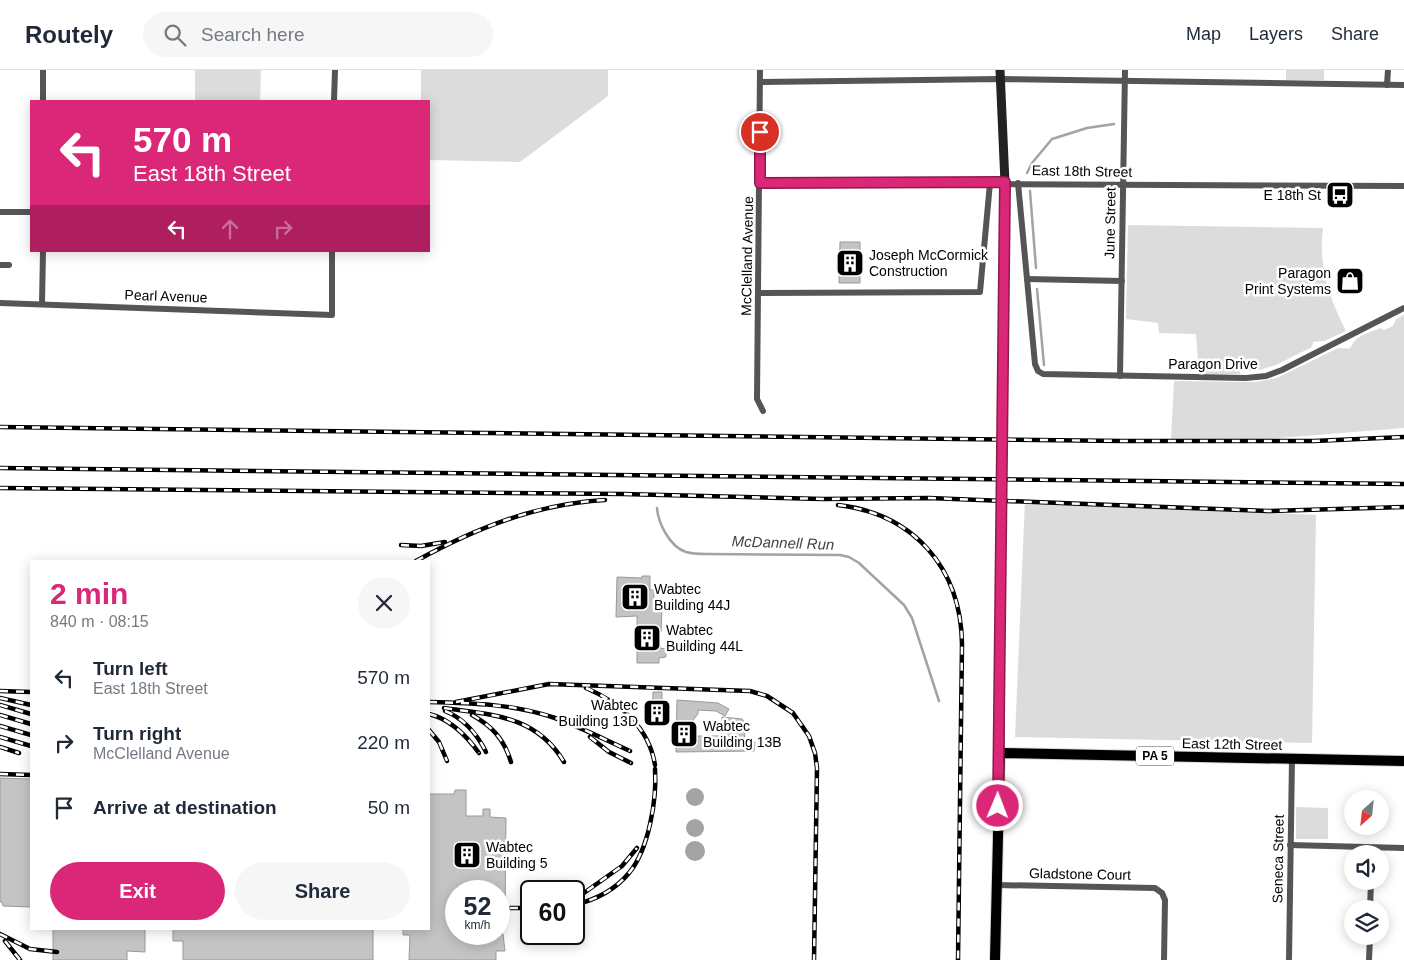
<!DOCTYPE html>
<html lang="en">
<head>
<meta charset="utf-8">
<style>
  body { margin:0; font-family:Arial,sans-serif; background:#f6f6f7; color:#1f2937; height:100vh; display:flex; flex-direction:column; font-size:19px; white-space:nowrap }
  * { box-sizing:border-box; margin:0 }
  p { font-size:16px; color:#747a83 }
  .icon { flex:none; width:28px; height:28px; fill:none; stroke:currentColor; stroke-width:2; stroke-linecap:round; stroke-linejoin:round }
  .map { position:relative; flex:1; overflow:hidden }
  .details { position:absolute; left:30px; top:490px; width:400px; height:370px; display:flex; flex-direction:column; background:#fff; border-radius:0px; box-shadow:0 2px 12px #0003 }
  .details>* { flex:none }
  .top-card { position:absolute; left:30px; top:30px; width:400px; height:152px; border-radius:0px; box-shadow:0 2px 12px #0003; background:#db2777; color:#fff; overflow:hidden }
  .needle { width:32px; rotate:207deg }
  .fabs { position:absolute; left:1344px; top:720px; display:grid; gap:10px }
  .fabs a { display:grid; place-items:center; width:45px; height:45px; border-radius:50%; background:#fff; box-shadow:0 2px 12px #0003; font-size:25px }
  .speed { position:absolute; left:445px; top:810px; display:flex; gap:10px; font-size:25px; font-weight:700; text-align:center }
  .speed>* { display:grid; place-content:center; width:65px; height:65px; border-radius:50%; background:#fff; box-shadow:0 2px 12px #0003; line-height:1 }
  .speed small { font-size:12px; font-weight:400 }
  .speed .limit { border:2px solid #111; border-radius:8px; background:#fff; color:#111 }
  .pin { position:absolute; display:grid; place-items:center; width:42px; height:42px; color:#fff; margin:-21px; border:2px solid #fff; border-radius:50%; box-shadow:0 1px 5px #0007 }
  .me { position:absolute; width:55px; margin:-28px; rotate:1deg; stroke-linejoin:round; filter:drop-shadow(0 0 4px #0008) }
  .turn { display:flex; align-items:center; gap:18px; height:105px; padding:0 20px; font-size:22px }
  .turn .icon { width:65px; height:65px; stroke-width:2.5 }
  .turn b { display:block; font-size:35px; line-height:42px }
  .lanes { display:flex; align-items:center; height:48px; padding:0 20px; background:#0003; justify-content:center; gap:25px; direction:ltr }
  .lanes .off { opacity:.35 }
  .round { display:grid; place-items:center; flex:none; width:52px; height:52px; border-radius:26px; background:#f6f6f7 }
  .headline { display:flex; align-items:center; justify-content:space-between; height:85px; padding:0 20px }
  h1 { font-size:30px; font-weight:700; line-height:38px; color:#db2777 }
  .action { display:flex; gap:10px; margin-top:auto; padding:10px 20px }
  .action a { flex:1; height:58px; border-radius:30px; background:#db2777; color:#fff; font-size:20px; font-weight:700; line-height:58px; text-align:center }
  .action a+a { background:#f6f6f7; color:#1f2937 }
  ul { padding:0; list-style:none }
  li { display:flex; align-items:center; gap:15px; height:65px; padding:0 20px }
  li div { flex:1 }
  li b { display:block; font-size:19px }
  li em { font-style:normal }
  header { display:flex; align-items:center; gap:30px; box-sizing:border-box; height:70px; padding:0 25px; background:#fff; border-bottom:1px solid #e0e1e3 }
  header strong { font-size:24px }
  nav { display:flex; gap:28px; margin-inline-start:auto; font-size:18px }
  .search { width:350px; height:45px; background:#f6f6f7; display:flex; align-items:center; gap:12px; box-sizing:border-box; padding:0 18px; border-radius:28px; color:#747a83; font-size:19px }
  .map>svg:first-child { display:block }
  .green { fill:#dcdcdc }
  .water { fill:#a3a3a3 }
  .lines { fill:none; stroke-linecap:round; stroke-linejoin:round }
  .stream { stroke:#a3a3a3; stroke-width:2.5 }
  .building { fill:#c4c4c4; stroke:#999 }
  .primary-casing { stroke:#dbdbdb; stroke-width:12 }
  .street { stroke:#555; stroke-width:6 }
  .secondary { stroke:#222; stroke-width:9 }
  .primary { stroke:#000; stroke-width:10 }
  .rail-casing { stroke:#000; stroke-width:4.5 }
  .rail { stroke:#fff; stroke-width:2.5; stroke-dasharray:8; stroke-linecap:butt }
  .secondary-bridge { stroke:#222; stroke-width:9 }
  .route-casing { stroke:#8e194d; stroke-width:12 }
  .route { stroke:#db2777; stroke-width:9 }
  .labels { text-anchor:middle; stroke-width:5; stroke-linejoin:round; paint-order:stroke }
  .shield { fill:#fff; stroke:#4c4c4c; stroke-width:1 }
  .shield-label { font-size:12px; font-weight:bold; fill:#000 }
  .street-label { font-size:14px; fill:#000; stroke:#fff }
  .poi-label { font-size:14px; fill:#000; stroke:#fff; text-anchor:start }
  .water-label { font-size:15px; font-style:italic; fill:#444; stroke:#fff }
</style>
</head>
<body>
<header>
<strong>Routely</strong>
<div class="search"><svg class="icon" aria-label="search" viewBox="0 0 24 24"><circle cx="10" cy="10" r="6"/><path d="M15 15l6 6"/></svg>Search here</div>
<nav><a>Map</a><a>Layers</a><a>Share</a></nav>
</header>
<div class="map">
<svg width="1404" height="890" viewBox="0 0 1404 890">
  <rect width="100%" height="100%" fill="#fff"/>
  <!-- green -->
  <g class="green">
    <polygon points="195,0 261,0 260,31 195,31"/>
    <polygon points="421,0 608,0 608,26 520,92 429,90 429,31 421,31"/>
    <rect x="1286" y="0" width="38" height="10"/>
    <path d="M1128,155l195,3c-5,37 6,70 23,103l-22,10 -11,1 -1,5 -36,18 -20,6h-15l-1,3h-41l-3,-40 -37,-1 -1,-10 -32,-4z"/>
    <path d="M1404,245v113l-161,13 -72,-1 3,-59 82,1 21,-4 61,-30c19,2 9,-1 19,-9 6,-5 16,-8 23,-11l4,2 9,-4 3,-7z"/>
    <polygon points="1025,430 1316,445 1312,673 1015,667"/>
    <polygon points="1296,737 1328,738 1328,769 1296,769"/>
  </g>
  <!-- water -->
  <g class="water">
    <circle cx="695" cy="727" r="9"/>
    <circle cx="695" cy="758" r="9"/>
    <circle cx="695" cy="781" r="10"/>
  </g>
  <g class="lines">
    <!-- stream -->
    <g class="stream">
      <polyline points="1027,103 1032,93 1052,69 1087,58 1114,54"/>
      <polyline points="1030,121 1036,198"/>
      <polyline points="1037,219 1044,295"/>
      <path d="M657,438c1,15 13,39 29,44 7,2 14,2 20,2l134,1 9,2 10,6 45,42 8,13 27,83"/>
    </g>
  </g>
  <!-- building -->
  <g class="building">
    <polygon points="840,172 860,172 860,213 839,213"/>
    <polygon points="642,506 650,506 650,520 654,520 654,538 662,538 661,562 657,562 657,573 660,574 660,578 666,579 666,587 659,588 659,593 637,593 637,546 616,547 617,507 642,508"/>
    <polygon points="653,622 662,622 662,652 652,652"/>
    <polygon points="677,630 718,633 729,639 725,646 716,641 698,640 698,644 693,650 692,666 722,666 722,647 742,649 746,654 744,671 755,672 754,681 676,682"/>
    <polygon points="0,708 31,709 31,837 3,836 2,832 0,832"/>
    <polygon points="455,720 466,720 466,746 483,746 483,739 490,739 490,747 506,748 505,842 499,841 499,821 456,821 456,864 503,864 505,881 496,881 496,890 409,890 410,865 403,865 403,859 429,859 429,724 454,724"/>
    <polygon points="53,859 145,859 145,882 127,881 127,890 53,890"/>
    <polygon points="173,859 373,859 373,890 183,890 183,871 173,871"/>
  </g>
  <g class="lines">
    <defs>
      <polyline id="primary" points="995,890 1000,683 1404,691"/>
    </defs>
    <!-- primary casing -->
    <use href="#primary" class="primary-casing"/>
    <!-- street -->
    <g class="street">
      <polyline points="43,0 43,31"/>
      <polyline points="760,0 757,329 763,341"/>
      <polyline points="760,12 1000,9 1404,15"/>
      <polyline points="1387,15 1388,0"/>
      <polyline points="334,31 335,0"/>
      <polyline points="760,113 1404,116"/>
      <polyline points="1018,113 1035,294 1038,301 1043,304 1246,308 1266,306 1282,300 1404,238"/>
      <polyline points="0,142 31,142"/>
      <polyline points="0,195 9,195"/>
      <polyline points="1027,209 1122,211"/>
      <polyline points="758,223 980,222 990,113"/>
      <polyline points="0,233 332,245 332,181"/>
      <polyline points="42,234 43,181"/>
      <polyline points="1120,306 1125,0"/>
      <polyline points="1290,775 1404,778"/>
      <polyline points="997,815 1155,818 1162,823 1165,830 1164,890"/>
      <polyline points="1370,839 1371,811"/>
      <polyline points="1289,890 1292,688"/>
      <polyline points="1369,890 1370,866"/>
    </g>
    <!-- secondary -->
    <g class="secondary">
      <polyline points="1000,0 1005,113 1003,321"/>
      <polyline points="1000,683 1001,444"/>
    </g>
    <!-- primary -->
    <use href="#primary" class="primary"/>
    <defs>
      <g id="rail">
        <polyline points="0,357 1122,371 1314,371 1404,367"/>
        <polyline points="0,398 1404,414"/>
        <polyline points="0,418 623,424 823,429 929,428 1268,441 1404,437"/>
        <path d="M838,435c76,9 123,63 124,139l-4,316"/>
        <polyline points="401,475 421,476 445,472"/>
        <path d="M416,491c60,-33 120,-57 189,-61"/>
        <path d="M586,618c33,14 63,39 69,77"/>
        <polyline points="0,621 31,622"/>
        <polyline points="0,628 31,635"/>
        <path d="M429,632c43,1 85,2 126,16 26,9 50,22 75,33"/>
        <polyline points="456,632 549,614 750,621 767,626 793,643 809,666 815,683 817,698 814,890"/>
        <polyline points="0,635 31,644"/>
        <path d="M444,638c48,7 92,7 120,54"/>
        <path d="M445,641c20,8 32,23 41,41"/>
        <path d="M429,644c21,5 37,21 50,39"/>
        <polyline points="0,645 31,654"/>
        <path d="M472,645c20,11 32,24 39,47"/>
        <polyline points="0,656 31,665"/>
        <polyline points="429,660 439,672 447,691"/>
        <polyline points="0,667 31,676"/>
        <polyline points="590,667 609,682 631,693"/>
        <polyline points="0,677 19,683"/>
        <polyline points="0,704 31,705"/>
        <polyline points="574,830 622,796 637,778"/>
        <path d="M574,835c21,-5 41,-15 55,-32 20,-24 28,-74 26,-104"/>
        <polyline points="510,838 531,838"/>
        <polyline points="0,864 30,879 57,882"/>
        <polyline points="5,871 20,890"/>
      </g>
    </defs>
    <!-- rail casing -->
    <use href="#rail" class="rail-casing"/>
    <!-- rail -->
    <use href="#rail" class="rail"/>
    <!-- secondary-bridge -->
    <polyline class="secondary-bridge" points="1001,444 1003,321"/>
  </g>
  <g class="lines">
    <defs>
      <polyline id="route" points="760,62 760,113 1005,112 998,736"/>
    </defs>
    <!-- route casing -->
    <use href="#route" class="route-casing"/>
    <!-- route -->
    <use href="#route" class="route"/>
  </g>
  <!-- icons -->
  <defs>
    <symbol id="bus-square" viewBox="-11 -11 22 22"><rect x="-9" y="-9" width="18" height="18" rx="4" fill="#000" stroke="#fff"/><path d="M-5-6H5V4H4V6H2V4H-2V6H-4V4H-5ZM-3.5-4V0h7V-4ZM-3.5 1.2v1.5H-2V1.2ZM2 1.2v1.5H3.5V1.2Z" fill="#fff"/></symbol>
    <symbol id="building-square" viewBox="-11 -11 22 22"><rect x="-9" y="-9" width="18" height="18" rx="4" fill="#000" stroke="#fff"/><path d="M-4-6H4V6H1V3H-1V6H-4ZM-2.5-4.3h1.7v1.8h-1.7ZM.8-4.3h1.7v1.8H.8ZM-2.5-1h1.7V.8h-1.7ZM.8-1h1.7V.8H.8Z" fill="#fff"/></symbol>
    <symbol id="shop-square" viewBox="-11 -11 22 22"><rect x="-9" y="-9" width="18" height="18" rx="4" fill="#000" stroke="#fff"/><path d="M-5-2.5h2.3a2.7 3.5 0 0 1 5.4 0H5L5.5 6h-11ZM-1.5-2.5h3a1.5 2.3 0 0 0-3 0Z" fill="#fff"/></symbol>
  </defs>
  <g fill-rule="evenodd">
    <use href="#bus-square" x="1324" y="109" width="32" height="32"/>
    <use href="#building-square" x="834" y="177" width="32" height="32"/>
    <use href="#shop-square" x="1334" y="195" width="32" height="32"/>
    <use href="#building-square" x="619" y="511" width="32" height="32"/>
    <use href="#building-square" x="631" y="552" width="32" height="32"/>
    <use href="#building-square" x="641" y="627" width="32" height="32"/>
    <use href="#building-square" x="668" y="648" width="32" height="32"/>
    <use href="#building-square" x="451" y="769" width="32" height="32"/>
  </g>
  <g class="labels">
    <!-- shield labels -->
    <rect class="shield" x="1136" y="676.5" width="38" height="19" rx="4"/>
    <g class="shield-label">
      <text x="1155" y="690">PA 5</text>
    </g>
    <!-- street labels -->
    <g class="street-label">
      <text transform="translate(1082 101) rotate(1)" y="5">East 18th Street</text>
      <text transform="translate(1110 153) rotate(-89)" y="5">June Street</text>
      <text transform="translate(747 186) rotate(-89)" y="5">McClelland Avenue</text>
      <text transform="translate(166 226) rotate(2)" y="5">Pearl Avenue</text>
      <text x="1213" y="299">Paragon Drive</text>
      <text transform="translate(1232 674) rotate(1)" y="5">East 12th Street</text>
      <text transform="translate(1278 789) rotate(-89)" y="5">Seneca Street</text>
      <text transform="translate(1080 804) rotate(1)" y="5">Gladstone Court</text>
    </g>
    <!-- poi labels -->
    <g class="poi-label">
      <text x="1321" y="130" text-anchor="end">E 18th St</text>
      <text x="869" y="190">Joseph McCormick<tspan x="869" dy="16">Construction</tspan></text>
      <text x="1331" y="208" text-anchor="end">Paragon<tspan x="1331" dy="16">Print Systems</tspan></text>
      <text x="654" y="524">Wabtec<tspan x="654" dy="16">Building 44J</tspan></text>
      <text x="666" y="565">Wabtec<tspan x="666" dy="16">Building 44L</tspan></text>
      <text x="638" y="640" text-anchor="end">Wabtec<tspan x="638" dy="16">Building 13D</tspan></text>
      <text x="703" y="661">Wabtec<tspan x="703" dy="16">Building 13B</tspan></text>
      <text x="486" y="782">Wabtec<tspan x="486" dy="16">Building 5</tspan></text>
    </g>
    <!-- water labels -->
    <g class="water-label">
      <text transform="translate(783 473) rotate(2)" y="5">McDannell Run</text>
    </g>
  </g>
</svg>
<div class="fabs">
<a><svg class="needle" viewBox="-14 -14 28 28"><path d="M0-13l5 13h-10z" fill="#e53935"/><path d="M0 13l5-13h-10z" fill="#747a83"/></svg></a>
<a><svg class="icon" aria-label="sound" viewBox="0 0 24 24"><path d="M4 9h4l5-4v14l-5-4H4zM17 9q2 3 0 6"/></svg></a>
<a><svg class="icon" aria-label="layers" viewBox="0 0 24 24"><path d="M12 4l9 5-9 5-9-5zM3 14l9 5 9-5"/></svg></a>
</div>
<div class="speed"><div>52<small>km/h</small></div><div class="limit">60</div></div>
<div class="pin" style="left:760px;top:62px;background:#d93025"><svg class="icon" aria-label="arrive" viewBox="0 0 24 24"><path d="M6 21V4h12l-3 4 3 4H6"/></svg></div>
<svg class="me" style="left:998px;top:736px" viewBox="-20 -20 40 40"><circle r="17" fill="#db2777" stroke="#fff" stroke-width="3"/><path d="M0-11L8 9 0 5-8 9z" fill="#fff"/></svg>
<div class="top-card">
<div class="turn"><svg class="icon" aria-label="left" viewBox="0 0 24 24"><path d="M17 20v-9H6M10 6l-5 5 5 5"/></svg><div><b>570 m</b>East 18th Street</div></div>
<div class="lanes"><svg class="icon" aria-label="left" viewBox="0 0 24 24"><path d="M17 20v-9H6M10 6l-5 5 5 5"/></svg><svg class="icon off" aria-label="ahead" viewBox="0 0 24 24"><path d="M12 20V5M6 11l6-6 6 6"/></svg><svg class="icon off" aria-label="right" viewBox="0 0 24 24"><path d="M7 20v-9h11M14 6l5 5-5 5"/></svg></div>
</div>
<section class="details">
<div class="headline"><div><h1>2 min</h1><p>840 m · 08:15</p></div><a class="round"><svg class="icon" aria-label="close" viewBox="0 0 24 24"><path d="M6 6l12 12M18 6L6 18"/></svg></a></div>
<ul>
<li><svg class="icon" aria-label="left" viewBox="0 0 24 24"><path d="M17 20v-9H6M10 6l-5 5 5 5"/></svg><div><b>Turn left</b><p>East 18th Street</p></div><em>570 m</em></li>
<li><svg class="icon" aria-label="right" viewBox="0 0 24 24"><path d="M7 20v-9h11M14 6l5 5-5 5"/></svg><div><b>Turn right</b><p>McClelland Avenue</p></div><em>220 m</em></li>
<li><svg class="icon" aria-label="arrive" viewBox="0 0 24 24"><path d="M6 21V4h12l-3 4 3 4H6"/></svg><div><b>Arrive at destination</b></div><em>50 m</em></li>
</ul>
<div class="action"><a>Exit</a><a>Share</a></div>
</section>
</div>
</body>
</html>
